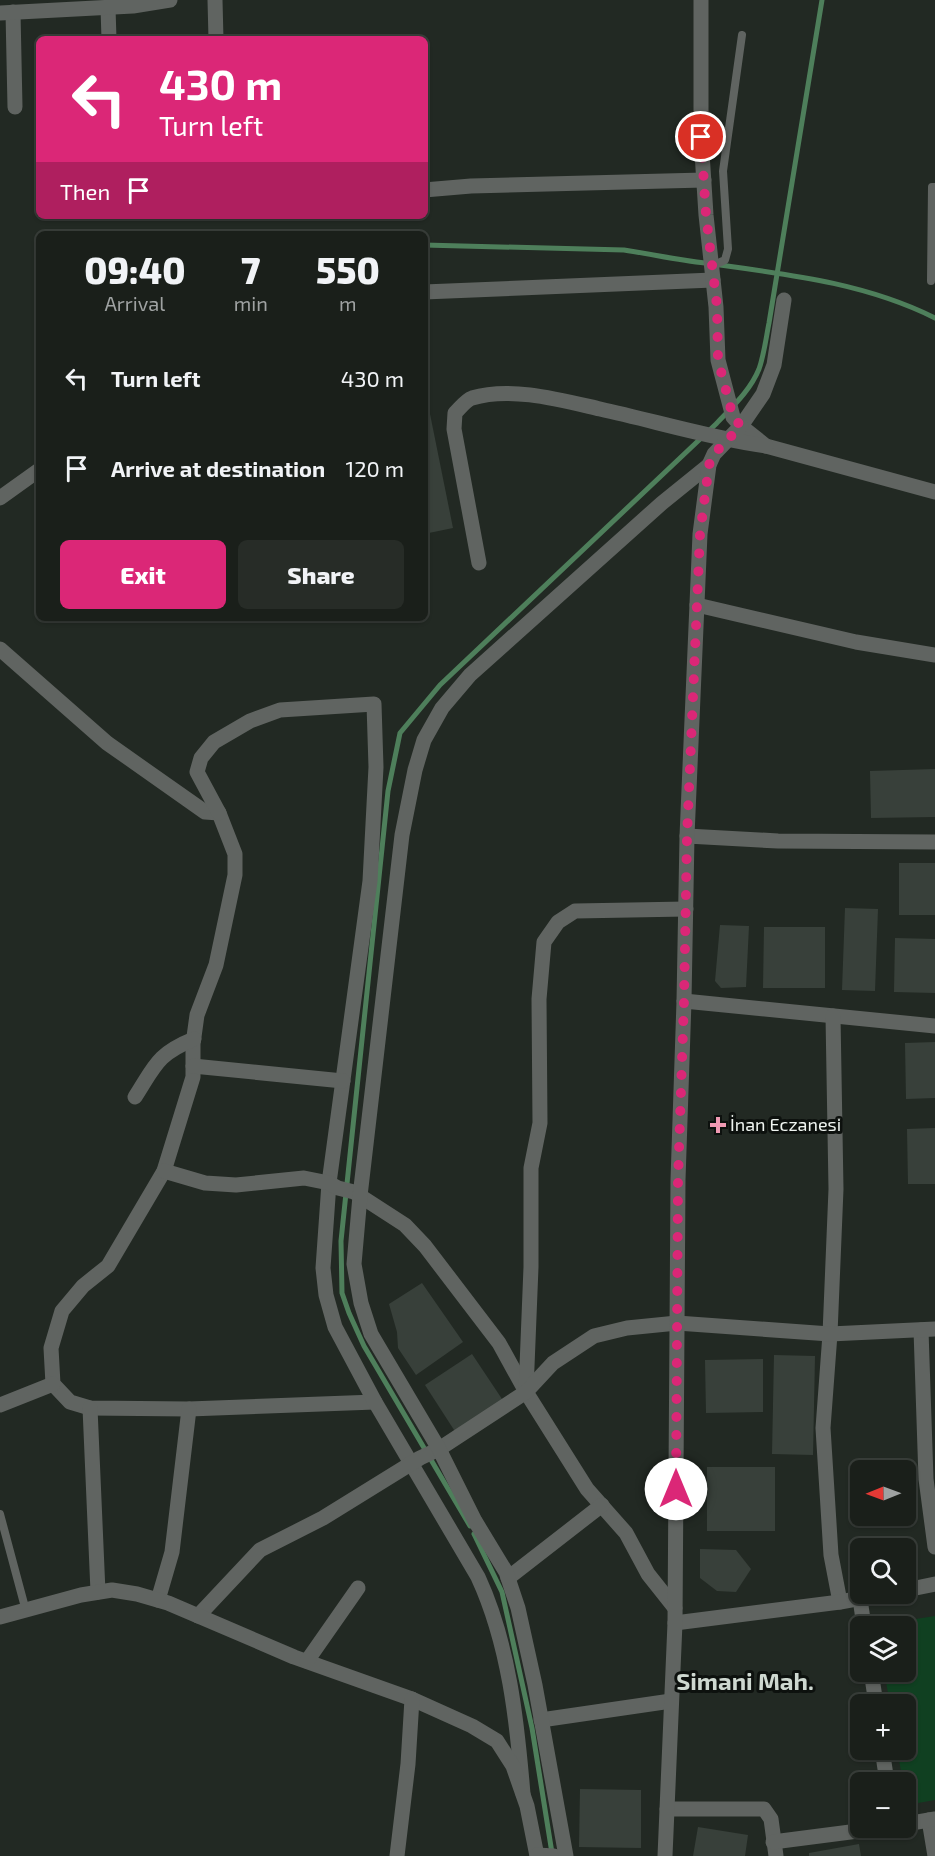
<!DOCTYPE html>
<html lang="en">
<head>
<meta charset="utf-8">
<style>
  body { margin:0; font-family:"Exo 2",sans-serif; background:#272c27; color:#f1f3f6; height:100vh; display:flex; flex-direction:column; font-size:22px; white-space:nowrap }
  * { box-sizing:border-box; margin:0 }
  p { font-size:20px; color:#9fa2a2 }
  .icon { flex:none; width:33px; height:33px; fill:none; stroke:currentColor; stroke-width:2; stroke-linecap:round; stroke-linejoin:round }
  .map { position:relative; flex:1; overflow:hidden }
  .panel { position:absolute; left:36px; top:231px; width:392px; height:390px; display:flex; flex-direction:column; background:#1a1f1a; border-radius:9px; box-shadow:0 2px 4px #0004,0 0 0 2px #383d39 }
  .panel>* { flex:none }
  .banner { position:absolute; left:36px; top:36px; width:392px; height:183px; border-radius:9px; box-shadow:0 2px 4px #0004,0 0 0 2px #383d39; background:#db2777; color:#fff; overflow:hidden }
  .needle { width:39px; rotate:269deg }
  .buttons { position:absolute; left:850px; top:1460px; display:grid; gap:12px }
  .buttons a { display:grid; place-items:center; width:66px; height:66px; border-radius:9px; background:#1a1f1a; box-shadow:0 2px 4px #0004,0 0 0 2px #383d39; font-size:30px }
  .pin { position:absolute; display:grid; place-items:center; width:51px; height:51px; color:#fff; margin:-26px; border:3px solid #fff; border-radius:50%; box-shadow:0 2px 6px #0007 }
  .me { position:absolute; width:66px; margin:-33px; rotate:0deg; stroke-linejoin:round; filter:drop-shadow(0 0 4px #0008) }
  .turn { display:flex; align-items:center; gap:21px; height:126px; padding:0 24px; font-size:27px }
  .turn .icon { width:78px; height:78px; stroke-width:2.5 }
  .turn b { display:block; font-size:42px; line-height:51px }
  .then { display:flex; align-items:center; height:57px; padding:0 24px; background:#0003; gap:12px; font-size:22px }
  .eta { display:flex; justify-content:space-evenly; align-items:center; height:102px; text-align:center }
  .eta b { font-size:36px; font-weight:800; line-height:42px }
  .cta { display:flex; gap:12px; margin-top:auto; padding:12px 24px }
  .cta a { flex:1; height:69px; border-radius:9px; background:#db2777; color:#fff; font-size:24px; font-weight:800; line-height:69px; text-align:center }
  .cta a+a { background:#272c27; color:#f1f3f6 }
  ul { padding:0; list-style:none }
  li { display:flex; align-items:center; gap:18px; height:90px; padding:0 24px }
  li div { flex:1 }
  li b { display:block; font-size:22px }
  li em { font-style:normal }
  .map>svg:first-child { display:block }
  .green { fill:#104021 }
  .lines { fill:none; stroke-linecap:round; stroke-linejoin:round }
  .stream { stroke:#4e7f5b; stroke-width:5 }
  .building { fill:#38403a }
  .service { stroke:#606461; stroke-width:8 }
  .minor { stroke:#606461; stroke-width:15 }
  .tertiary { stroke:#606461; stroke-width:15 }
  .route { stroke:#db2777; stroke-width:10; stroke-dasharray:0 18 }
  .poi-dot { fill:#f19ab3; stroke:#0d110e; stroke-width:2 }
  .labels { text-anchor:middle; stroke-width:6; stroke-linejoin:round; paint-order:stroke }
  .poi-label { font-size:18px; fill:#eff4f0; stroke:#0d110e; text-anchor:start }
  .district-label { font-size:24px; font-weight:bold; fill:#ced8d0; stroke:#0d110e }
</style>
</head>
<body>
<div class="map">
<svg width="935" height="1856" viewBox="0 0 935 1856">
  <rect width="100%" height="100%" fill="#222923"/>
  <!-- green -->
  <polygon class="green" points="935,1616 935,1800 907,1805 906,1782 903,1782 897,1749 906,1749 906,1704 890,1704 884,1671 906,1671 906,1626 877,1625"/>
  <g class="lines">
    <!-- stream -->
    <g class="stream">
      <path d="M424,245l200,5c27,4 54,10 81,13 79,11 158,19 230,55"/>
      <path d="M470,1526l-106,-180 -15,-33 -7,-20 -1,-52 47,-450 12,-58 40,-48 276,-261c16,-17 34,-33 43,-55 5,-14 7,-31 10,-46l53,-323"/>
      <polyline points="474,1534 502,1592 532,1728 552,1853"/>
    </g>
  </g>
  <!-- building -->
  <g class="building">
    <polygon points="424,404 428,404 453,528 424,534"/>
    <polygon points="935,769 935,817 871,818 870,771"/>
    <rect x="899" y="863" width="36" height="52"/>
    <polygon points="845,908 878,909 875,991 842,990"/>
    <polygon points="720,925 749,926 746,987 721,988 715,981"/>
    <polygon points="764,927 825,927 825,988 763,988"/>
    <polygon points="895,938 935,939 935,993 894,992"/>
    <polygon points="935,1042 935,1098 906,1099 905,1043"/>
    <polygon points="935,1128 935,1184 908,1184 907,1129"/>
    <polygon points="422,1283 463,1342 416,1375 398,1348 397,1332 389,1304"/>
    <polygon points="472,1354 504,1402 456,1433 425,1385"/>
    <polygon points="774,1355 815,1356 813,1455 772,1454"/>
    <polygon points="763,1359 763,1412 706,1413 705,1360"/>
    <rect x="707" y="1467" width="68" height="64"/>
    <polygon points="700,1549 736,1550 751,1569 736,1592 717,1591 700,1578"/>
    <polygon points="580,1789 641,1790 641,1848 579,1847"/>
    <polygon points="698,1827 748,1835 745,1856 693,1856"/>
    <polygon points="859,1844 861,1856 809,1856 809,1853"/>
  </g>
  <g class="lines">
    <!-- service -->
    <g class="service">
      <polyline points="712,266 725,260 728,249 723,171 742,35"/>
      <polyline points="931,281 932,187 935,187"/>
      <polyline points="0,1514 26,1611"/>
    </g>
    <!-- minor -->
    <g class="minor">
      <polyline points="215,0 216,39"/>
      <polyline points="108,8 109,39"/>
      <polyline points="13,12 15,107"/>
      <polyline points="0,13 133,6 170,0"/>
      <polyline points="424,190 471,186 704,180"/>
      <polyline points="424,292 713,280"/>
      <polyline points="784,300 774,365 763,394 741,426 766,446 935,492"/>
      <polyline points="0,498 39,470"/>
      <path d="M479,563l-25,-134 1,-16c5,-5 11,-13 17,-15 39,-12 89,2 128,11 55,12 110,29 166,37"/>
      <polyline points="697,605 856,642 935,655"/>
      <polyline points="0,649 107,743 205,812 219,813 235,854 235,875 216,965 197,1015 193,1044 193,1077 164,1171 108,1266 83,1286 62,1311 51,1348 53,1384 70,1402 90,1408 189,1409 375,1402"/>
      <path d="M219,813l-22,-41 4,-14 13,-16 36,-21 30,-11 94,-6 2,63 -6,114 -41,302 -6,85 3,27 9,32 40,75 103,175c31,67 39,144 45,217"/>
      <polyline points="687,836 778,841 935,842"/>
      <polyline points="684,1001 935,1026"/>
      <polyline points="833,1016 836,1189 830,1334 823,1428 831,1555 840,1602"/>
      <polyline points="193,1066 343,1081"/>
      <path d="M135,1097c20,-31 22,-43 59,-58"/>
      <polyline points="164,1171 205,1183 236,1185 304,1178 329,1183 338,1188 354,1192 405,1225 425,1246 499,1343 526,1392 587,1489 626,1533 648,1574 675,1608"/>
      <polyline points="921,1330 926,1479 935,1547"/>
      <polyline points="526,1391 531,1267 531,1168 540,1123 539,999 544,942 558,922 575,911 686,909"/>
      <polyline points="0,1405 53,1384"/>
      <polyline points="90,1408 98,1592"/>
      <polyline points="508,1578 602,1505"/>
      <polyline points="906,1590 935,1584"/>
      <polyline points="860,1599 864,1626"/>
      <polyline points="158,1600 172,1552 189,1409"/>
      <polyline points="198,1616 260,1550 323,1518 420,1458 439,1449 526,1392 553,1363 594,1336 627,1328 677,1323 830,1334 935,1329"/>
      <polyline points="0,1617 81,1595 112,1590 137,1594 168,1603 294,1657 412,1699 472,1726 497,1741 513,1766 527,1806 537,1856"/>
      <polyline points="675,1623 840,1602 889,1593"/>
      <polyline points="307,1661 358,1588"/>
      <polyline points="871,1671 876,1704"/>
      <polyline points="541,1720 671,1701"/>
      <polyline points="882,1749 887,1782"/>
      <polyline points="667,1809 764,1809 771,1819 776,1856"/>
      <polyline points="929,1820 935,1856"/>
      <polyline points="906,1824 935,1819"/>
      <polyline points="773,1842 889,1827"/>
      <polyline points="537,1855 554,1856"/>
      <polyline points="397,1856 408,1764 412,1699"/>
      <polyline points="566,1856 535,1685 518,1608 506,1572 475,1521 439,1449 371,1334 361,1303 354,1264 360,1196 402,835 415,770 424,740 442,708 470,675 662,503 709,465"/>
    </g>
    <!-- tertiary -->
    <polyline class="tertiary" points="665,1856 675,1623 678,1180 684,1001 687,836 700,534 709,465 714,454 741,426 733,417 718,360 716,307 706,215 701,137 701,0"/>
  </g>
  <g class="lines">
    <!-- route -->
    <polyline class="route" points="676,1489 678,1180 684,1001 687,836 700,534 709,465 714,454 741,426 733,417 718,360 717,306 706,215 701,137"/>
  </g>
  <!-- markers -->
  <path class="poi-dot" d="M715 1116h6v6h6v6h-6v6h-6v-6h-6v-6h6z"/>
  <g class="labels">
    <!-- poi labels -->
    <g class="poi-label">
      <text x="730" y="1131">İnan Eczanesi</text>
    </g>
    <!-- district labels -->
    <g class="district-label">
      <text x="745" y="1690">Simani Mah.</text>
    </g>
  </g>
</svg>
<div class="buttons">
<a><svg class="needle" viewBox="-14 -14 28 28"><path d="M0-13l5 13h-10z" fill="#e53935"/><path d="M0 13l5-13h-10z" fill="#9fa2a2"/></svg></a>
<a><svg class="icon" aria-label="search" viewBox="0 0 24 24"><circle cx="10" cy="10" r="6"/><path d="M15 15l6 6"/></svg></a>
<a><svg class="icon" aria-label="layers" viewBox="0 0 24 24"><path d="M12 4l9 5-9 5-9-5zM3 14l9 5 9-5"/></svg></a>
<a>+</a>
<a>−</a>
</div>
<div class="pin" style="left:701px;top:137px;background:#d93025"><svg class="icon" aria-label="arrive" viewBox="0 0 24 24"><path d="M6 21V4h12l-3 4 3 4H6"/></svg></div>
<svg class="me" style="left:676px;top:1489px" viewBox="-20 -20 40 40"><circle r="19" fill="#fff"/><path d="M0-13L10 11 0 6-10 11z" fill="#db2777"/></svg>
<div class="banner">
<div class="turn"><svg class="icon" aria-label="left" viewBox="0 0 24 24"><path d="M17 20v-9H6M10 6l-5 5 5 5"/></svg><div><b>430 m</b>Turn left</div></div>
<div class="then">Then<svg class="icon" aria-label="arrive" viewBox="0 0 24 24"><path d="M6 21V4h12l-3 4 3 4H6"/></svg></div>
</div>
<section class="panel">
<div class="eta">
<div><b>09:40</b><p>Arrival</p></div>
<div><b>7</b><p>min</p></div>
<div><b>550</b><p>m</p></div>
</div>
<ul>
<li><svg class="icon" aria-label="left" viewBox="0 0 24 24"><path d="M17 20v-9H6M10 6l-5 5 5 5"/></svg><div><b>Turn left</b></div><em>430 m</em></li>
<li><svg class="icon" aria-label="arrive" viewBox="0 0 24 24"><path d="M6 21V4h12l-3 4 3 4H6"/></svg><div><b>Arrive at destination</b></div><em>120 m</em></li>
</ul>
<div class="cta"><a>Exit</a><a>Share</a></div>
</section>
</div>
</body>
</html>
